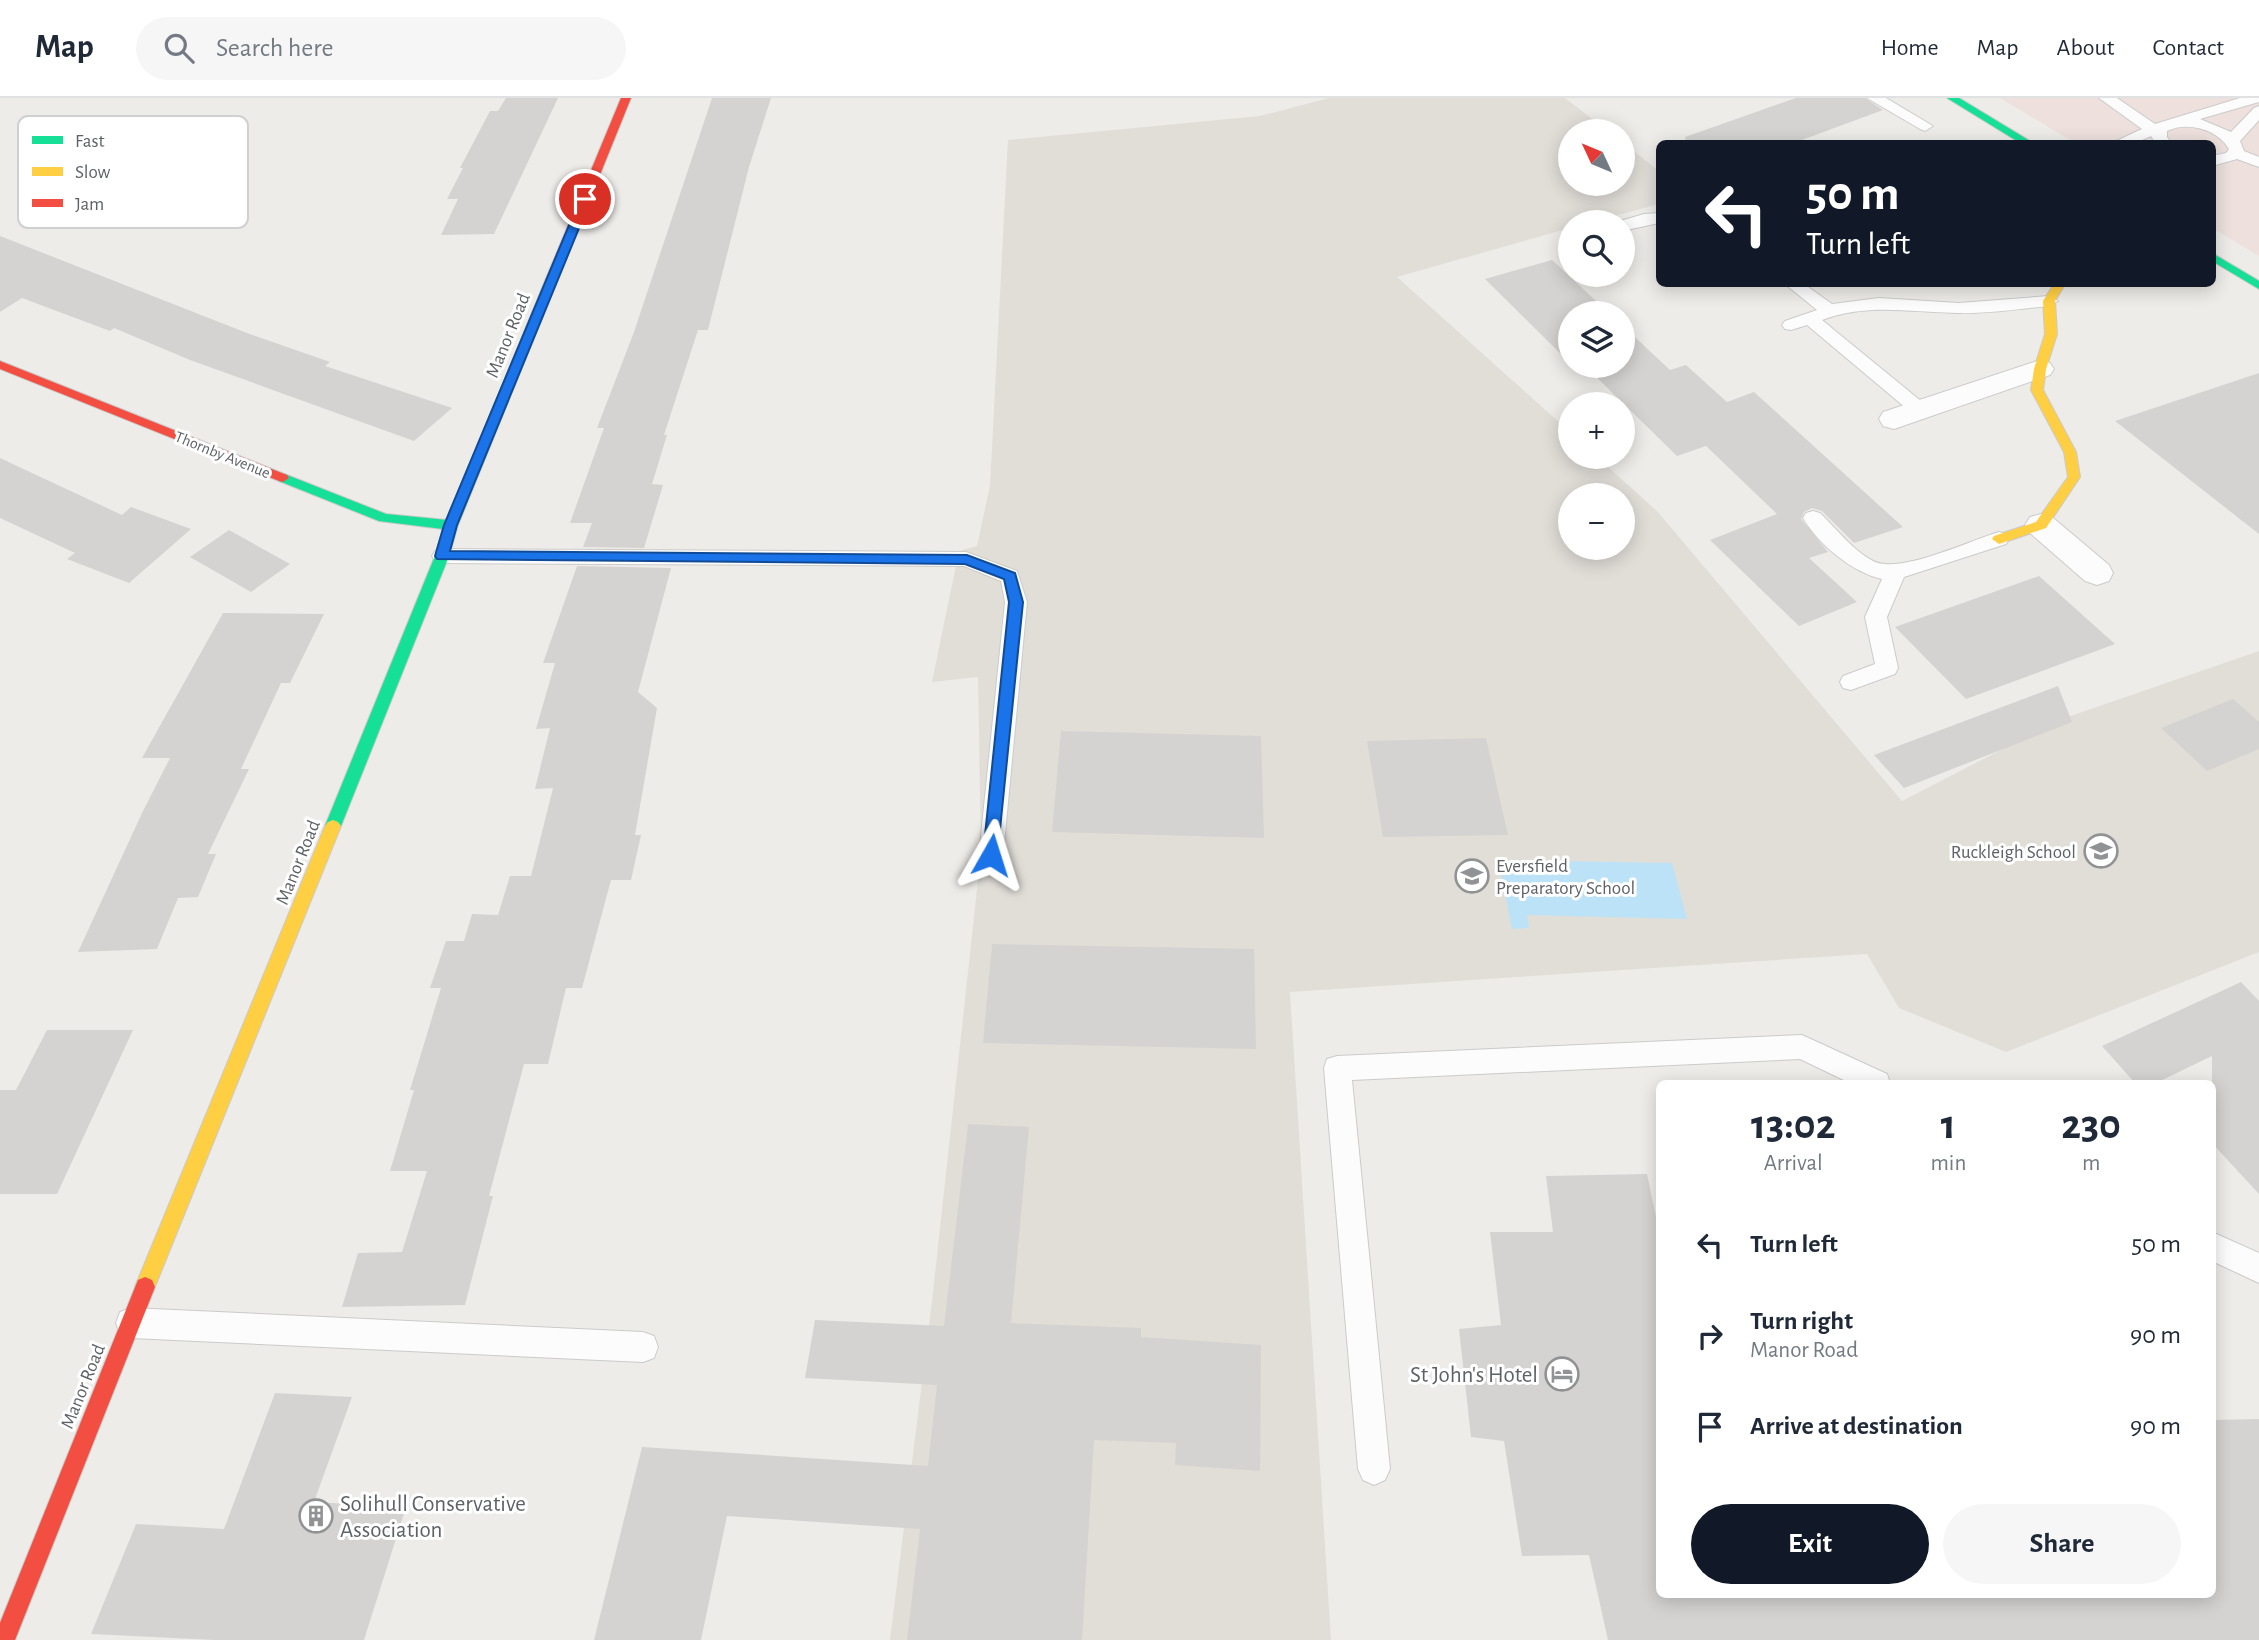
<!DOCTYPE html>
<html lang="en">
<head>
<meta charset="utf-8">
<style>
  body { margin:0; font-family:"Alegreya Sans",sans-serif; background:#f6f6f7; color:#1f2937; height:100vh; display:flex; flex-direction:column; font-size:26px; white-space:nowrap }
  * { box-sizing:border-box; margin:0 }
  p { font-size:23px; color:#747a83 }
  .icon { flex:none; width:38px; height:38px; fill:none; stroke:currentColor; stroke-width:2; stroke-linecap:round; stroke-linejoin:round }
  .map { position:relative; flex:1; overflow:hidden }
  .details { position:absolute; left:1656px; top:982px; width:560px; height:518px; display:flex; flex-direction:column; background:#fff; border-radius:10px; box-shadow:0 4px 18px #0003 }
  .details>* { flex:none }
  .banner { position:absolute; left:1656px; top:42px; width:560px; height:147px; border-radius:10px; box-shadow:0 4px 18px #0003; background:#111827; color:#fff; overflow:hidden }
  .needle { width:46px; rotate:314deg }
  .buttons { position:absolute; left:1558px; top:21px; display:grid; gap:14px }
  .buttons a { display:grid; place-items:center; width:77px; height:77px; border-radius:50%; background:#fff; box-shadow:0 4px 18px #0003; font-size:35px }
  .pin { position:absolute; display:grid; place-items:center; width:60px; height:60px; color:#fff; margin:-30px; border:4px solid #fff; border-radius:50%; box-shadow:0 2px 7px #0007 }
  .me { position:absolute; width:77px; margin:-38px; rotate:6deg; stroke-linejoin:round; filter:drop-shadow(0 0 5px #0008) }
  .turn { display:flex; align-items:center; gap:24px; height:147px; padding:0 35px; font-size:32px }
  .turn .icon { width:91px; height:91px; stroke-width:2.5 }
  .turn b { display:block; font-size:49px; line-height:60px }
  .eta { display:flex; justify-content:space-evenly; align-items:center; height:119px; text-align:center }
  .eta b { font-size:42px; font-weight:700; line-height:49px }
  .primary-button { display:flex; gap:14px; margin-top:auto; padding:14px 35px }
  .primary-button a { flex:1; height:80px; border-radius:42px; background:#111827; color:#fff; font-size:28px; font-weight:700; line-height:80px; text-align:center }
  .primary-button a+a { background:#f6f6f7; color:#1f2937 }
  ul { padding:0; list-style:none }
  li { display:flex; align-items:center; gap:21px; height:91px; padding:0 35px }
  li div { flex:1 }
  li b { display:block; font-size:26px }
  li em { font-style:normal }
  header { display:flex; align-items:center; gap:42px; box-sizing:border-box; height:98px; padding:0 35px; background:#fff; border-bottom:2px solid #e0e1e3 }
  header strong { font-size:33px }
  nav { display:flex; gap:38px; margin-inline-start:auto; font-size:24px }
  .search { width:490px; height:63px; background:#f6f6f7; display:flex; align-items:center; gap:18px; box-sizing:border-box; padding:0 24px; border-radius:38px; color:#747a83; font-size:26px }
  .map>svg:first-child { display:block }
  .education { fill:#e1ded8; fill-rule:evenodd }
  .medical { fill:#ede0dd }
  .water { fill:#bce2f8 }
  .building { fill:#d5d3d1 }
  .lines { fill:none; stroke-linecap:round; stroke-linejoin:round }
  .lane-casing { stroke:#cacbca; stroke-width:2 }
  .street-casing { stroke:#cacbca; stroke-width:2 }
  .fast-casing { stroke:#cacaca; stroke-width:2 }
  .slow-casing { stroke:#cacaca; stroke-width:2 }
  .jam-casing { stroke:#cacaca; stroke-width:2 }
  .lane { fill:#fcfcfc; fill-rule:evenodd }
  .street { fill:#fcfcfc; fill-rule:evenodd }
  .fast { fill:#16e098; fill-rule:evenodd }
  .slow { fill:#ffcf43; fill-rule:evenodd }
  .jam { fill:#f24e42; fill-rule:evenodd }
  .route { fill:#1a73e8; stroke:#114b97; stroke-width:2 }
  .labels { text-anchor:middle; stroke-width:6; stroke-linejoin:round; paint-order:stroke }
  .far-street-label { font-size:16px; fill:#5e6267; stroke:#fff }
  .street-label { font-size:19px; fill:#5e6267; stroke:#fff }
  .poi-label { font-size:19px; fill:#5e6267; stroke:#fff; text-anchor:end }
  .near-poi-label { font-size:23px; fill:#5e6267; stroke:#fff; text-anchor:end }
  .key { fill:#fff; stroke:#cfd0d1; stroke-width:2 }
  .key-label { font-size:19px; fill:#5e6267 }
</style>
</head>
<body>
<header>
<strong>Map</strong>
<div class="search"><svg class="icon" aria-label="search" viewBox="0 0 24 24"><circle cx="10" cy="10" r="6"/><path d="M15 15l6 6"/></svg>Search here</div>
<nav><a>Home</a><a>Map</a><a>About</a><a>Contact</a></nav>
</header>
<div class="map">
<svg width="2259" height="1542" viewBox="0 0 2259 1542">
  <rect width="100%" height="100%" fill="#eeece8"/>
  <!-- education -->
  <path class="education" d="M1329,0h236l43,33h-38v53h52v-42l37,29v33l-67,18h-22v6l-173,49 173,155v25h27l60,54 245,290 157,-81 200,-69v301l-253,100 -107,-44 -32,-54 -577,38 41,648h-441l42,-339 49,-448 -3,-176 -46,5 27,-131 18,-5 13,-60 18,-346 252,-24zM1570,397h52v53h-52z"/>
  <!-- medical -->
  <polygon class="medical" points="2000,0 2259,0 2259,158 2212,130 2212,46 2075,45"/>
  <!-- water -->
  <polygon class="water" points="1498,762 1672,765 1687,821 1527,817 1529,830 1512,831"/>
  <!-- building -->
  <g class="building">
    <polygon points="506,0 558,0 494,136 441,137 458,101 447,101 463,70 460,70 490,13 498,13"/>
    <polygon points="712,0 771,0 749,69 708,232 698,232 664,337 667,337 652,386 663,387 644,450 583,449 592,425 570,425 604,330 597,330 634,234"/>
    <polygon points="1796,0 1865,0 1883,12 1791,46 1686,46 1685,39"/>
    <polygon points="0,138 247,235 330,264 325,268 452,310 414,343 190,262 114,230 110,233 22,200 0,214"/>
    <polygon points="1552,162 1609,215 1570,215 1570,265 1485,181"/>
    <polygon points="1622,227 1670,272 1686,267 1727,304 1754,294 1903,429 1854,445 1822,413 1812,410 1804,414 1801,421 1828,454 1809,460 1857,504 1799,528 1710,442 1777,416 1706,348 1677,358 1585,268 1622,268"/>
    <polygon points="2259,275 2259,436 2115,323"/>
    <polygon points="0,360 122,417 131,409 191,431 129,485 67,461 75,455 0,420"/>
    <polygon points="229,432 290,466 251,494 190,459"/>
    <polygon points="577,468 671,470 638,594 657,610 635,737 641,737 631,782 611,782 582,890 566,890 548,966 524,966 489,1098 493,1098 465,1207 342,1209 358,1155 402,1154 427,1073 390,1073 414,992 410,992 441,890 430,890 446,843 464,843 472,816 498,817 510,778 531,778 553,690 535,691 550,630 536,631 555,565 543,565"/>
    <polygon points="2039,478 2115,546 1966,601 1895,529"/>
    <polygon points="223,515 324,516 290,585 281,585 241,671 249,671 208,756 216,756 198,799 178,800 157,851 78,854 142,715 170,660 142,660"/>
    <polygon points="2058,588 2072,624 1904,690 1874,657"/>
    <polygon points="2233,601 2259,624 2259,651 2207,673 2161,630"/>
    <polygon points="1061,633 1261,638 1264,740 1052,734"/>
    <polygon points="1486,640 1508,737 1383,739 1367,643"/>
    <polygon points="992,846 1254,851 1256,951 983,945"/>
    <polygon points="2241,884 2259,903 2259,1096 2212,1045 2212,958 2156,985 2135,985 2102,948"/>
    <polygon points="47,932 133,932 57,1096 0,1096 0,992 16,992"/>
    <polygon points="968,1026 1029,1029 1011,1225 1141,1230 1141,1239 1261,1247 1260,1373 1175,1367 1176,1345 1094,1342 1082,1542 907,1542 920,1431 727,1418 701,1542 594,1542 642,1349 928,1368 937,1287 805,1280 815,1222 944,1228"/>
    <polygon points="1647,1076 1656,1119 1659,1121 1659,1496 1880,1496 1953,1500 1952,1496 2212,1496 2212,1322 2259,1321 2259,1542 1608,1542 1589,1457 1522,1458 1504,1343 1471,1339 1459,1231 1501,1227 1490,1134 1553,1134 1546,1078"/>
    <polygon points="275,1295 352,1299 314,1404 406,1409 364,1542 215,1542 91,1536 136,1426 224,1431"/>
  </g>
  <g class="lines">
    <defs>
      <g id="lane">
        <polygon points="1867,0 1886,0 1933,28 1925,33 1920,31"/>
        <path d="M2099,0h18l38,26 85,-26h19v4l-59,17 31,13 23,-24 5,-2v14l-19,21 4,10 15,6v10l-22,-8 -25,7v-10l14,-3 3,-4c-12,-20 -41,-28 -62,-18v6l5,7h-16l-5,-8 -18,8h-23l32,-15z"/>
        <polygon points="1659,115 1659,125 1622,133 1622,124 1617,124 1644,116"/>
        <path d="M1785,186h19l28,20 47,-6 80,5 90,-7 9,5 -9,5c-30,3 -62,8 -92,7 -47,-1 -90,-10 -135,7l105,86 2,4 -2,4h-14l-106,-89 -16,5 -6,-1 -3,-4 3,-4 32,-11z"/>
        <path d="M1813,413l7,2c17,16 32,37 53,48 26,14 98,-21 126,-29l7,2 3,5 -3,5 -102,33 -17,40 11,51 -3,6 -44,16 -8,-2 -3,-6 3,-6 32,-12 -10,-47 17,-38c-29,-6 -64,-35 -79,-61l3,-5z"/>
        <polygon points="442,451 966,454 1017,473 1027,504 1003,757 1000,764 991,767 982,764 979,757 1005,504 1001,483 964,468 442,465 435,463 432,458 435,453"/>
        <polygon points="1802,937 1887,976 1890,985 1850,985 1800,961 1352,982 1390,1371 1385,1382 1374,1387 1363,1382 1358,1371 1324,970 1327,961 1337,958"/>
        <polygon points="2212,1134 2259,1155 2259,1185 2212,1163"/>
        <polygon points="131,1210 643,1234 654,1238 658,1249 654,1260 643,1264 131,1240 120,1236 116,1225 120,1214"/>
      </g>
      <g id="street">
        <polygon points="2040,262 2050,265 2054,271 2050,277 1894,331 1883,328 1879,321 1883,314"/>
        <polygon points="2041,416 2052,419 2109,467 2113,475 2109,483 2097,487 2085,483 2030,435 2025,427 2030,419"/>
      </g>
      <g id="fast">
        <polygon points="1947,0 1959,0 2035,46 2022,46"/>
        <polygon points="2212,155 2259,183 2259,191 2212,163"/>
        <polygon points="551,180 557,183 458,427 449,458 341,728 338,732 328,732 325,728 435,458 443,431 379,423 279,383 277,380 283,376 287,377 386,416 447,422 545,183"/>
      </g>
      <g id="slow">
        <polygon points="2054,186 2065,186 2055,203 2057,236 2046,271 2043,292 2076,354 2080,379 2046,430 1999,446 1992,441 1994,438 2036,424 2068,379 2064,354 2031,292 2034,271 2045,236 2043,203"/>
        <polygon points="333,722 338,724 341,728 152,1196 145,1199 138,1196 135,1189 325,728 328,724"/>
      </g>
      <g id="jam">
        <polygon points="621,0 631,0 557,183 547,185 545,183"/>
        <polygon points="0,263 287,377 289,380 283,384 279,383 0,271"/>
        <polygon points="145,1179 152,1182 155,1189 15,1542 0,1542 0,1525 138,1182"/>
      </g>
    </defs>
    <!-- lane casing -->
    <use href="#lane" class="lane-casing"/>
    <!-- street casing -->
    <use href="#street" class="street-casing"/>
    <!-- fast casing -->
    <use href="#fast" class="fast-casing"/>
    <!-- slow casing -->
    <use href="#slow" class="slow-casing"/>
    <!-- jam casing -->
    <use href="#jam" class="jam-casing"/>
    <!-- lane -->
    <use href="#lane" class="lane"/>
    <!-- street -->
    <use href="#street" class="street"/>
    <!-- fast -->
    <use href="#fast" class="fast"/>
    <!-- slow -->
    <use href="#slow" class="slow"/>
    <!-- jam -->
    <use href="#jam" class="jam"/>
  </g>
  <!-- route -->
  <polygon class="route" points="585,97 591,101 457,427 450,453 967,457 1015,475 1023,504 997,761 986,761 983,757 1009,504 1004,481 965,466 437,461 435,458 444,427 580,101"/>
  <!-- icons -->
  <defs>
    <symbol id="school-ring" viewBox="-11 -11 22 22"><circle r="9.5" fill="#fff" stroke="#909294" stroke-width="1.5"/><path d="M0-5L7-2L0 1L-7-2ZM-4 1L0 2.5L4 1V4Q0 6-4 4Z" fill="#909294"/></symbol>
    <symbol id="hotel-ring" viewBox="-11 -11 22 22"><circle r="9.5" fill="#fff" stroke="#909294" stroke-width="1.5"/><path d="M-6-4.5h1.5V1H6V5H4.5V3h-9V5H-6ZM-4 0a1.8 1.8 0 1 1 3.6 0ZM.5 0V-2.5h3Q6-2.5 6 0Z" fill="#909294"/></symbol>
    <symbol id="building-ring" viewBox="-11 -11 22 22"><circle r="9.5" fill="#fff" stroke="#909294" stroke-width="1.5"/><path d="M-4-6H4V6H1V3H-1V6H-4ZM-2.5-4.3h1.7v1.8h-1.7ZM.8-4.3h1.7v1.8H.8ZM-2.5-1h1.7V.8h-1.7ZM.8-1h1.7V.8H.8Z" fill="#909294"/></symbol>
  </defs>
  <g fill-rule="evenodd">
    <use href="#school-ring" x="2082" y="734" width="38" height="38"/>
    <use href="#school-ring" x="1453" y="759" width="38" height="38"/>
    <use href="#hotel-ring" x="1543" y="1257" width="38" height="38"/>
    <use href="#building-ring" x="297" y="1399" width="38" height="38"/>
  </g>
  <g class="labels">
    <!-- far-street labels -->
    <g class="far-street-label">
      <text transform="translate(223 356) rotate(22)" y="6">Thornby Avenue</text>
    </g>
    <!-- street labels -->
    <g class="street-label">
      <text transform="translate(507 237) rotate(-68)" y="7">Manor Road</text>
      <text transform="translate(297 764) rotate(-68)" y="7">Manor Road</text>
      <text transform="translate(82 1288) rotate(-68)" y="7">Manor Road</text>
    </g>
    <!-- poi labels -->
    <g class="poi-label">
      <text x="2076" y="760">Ruckleigh School</text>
      <text x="1496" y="774" text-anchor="start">Eversfield<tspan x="1496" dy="22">Preparatory School</tspan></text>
    </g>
    <!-- near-poi labels -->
    <g class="near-poi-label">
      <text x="1538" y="1284">St John's Hotel</text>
      <text x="340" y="1413" text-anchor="start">Solihull Conservative<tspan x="340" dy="26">Association</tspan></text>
    </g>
  </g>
  <!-- legend -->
  <rect x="18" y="18" width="230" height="112" rx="10" class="key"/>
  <rect x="32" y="38" width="31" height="8" fill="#16e098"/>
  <rect x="32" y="69" width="31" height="9" fill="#ffcf43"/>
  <rect x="32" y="101" width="31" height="8" fill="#f24e42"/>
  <g class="key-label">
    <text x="75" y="49">Fast</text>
    <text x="75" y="80">Slow</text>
    <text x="75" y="112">Jam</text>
  </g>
</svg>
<div class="buttons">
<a><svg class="needle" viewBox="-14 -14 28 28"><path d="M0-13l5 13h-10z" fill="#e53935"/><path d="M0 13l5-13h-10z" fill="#747a83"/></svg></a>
<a><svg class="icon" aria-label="search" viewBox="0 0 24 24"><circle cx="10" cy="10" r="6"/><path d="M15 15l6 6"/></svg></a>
<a><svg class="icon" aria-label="layers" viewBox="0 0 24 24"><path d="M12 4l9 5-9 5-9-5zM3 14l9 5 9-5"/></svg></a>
<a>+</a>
<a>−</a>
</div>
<div class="pin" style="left:585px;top:101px;background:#d93025"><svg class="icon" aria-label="arrive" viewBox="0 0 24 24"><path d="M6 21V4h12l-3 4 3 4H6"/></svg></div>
<svg class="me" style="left:991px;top:757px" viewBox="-20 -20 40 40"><path d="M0-17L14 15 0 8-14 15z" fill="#1a73e8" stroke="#fff" stroke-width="4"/></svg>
<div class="banner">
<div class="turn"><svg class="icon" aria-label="left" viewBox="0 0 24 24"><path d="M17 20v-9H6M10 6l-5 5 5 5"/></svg><div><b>50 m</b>Turn left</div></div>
</div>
<section class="details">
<div class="eta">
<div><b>13:02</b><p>Arrival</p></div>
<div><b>1</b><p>min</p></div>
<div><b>230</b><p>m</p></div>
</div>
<ul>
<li><svg class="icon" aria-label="left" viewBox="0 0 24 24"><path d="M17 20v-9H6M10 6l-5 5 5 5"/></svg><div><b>Turn left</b></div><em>50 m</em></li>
<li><svg class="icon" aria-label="right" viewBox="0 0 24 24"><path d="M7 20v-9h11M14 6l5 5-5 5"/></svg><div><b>Turn right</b><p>Manor Road</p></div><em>90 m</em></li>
<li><svg class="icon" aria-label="arrive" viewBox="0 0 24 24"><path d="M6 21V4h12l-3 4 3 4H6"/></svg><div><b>Arrive at destination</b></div><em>90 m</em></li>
</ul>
<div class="primary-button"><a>Exit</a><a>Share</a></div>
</section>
</div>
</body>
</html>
